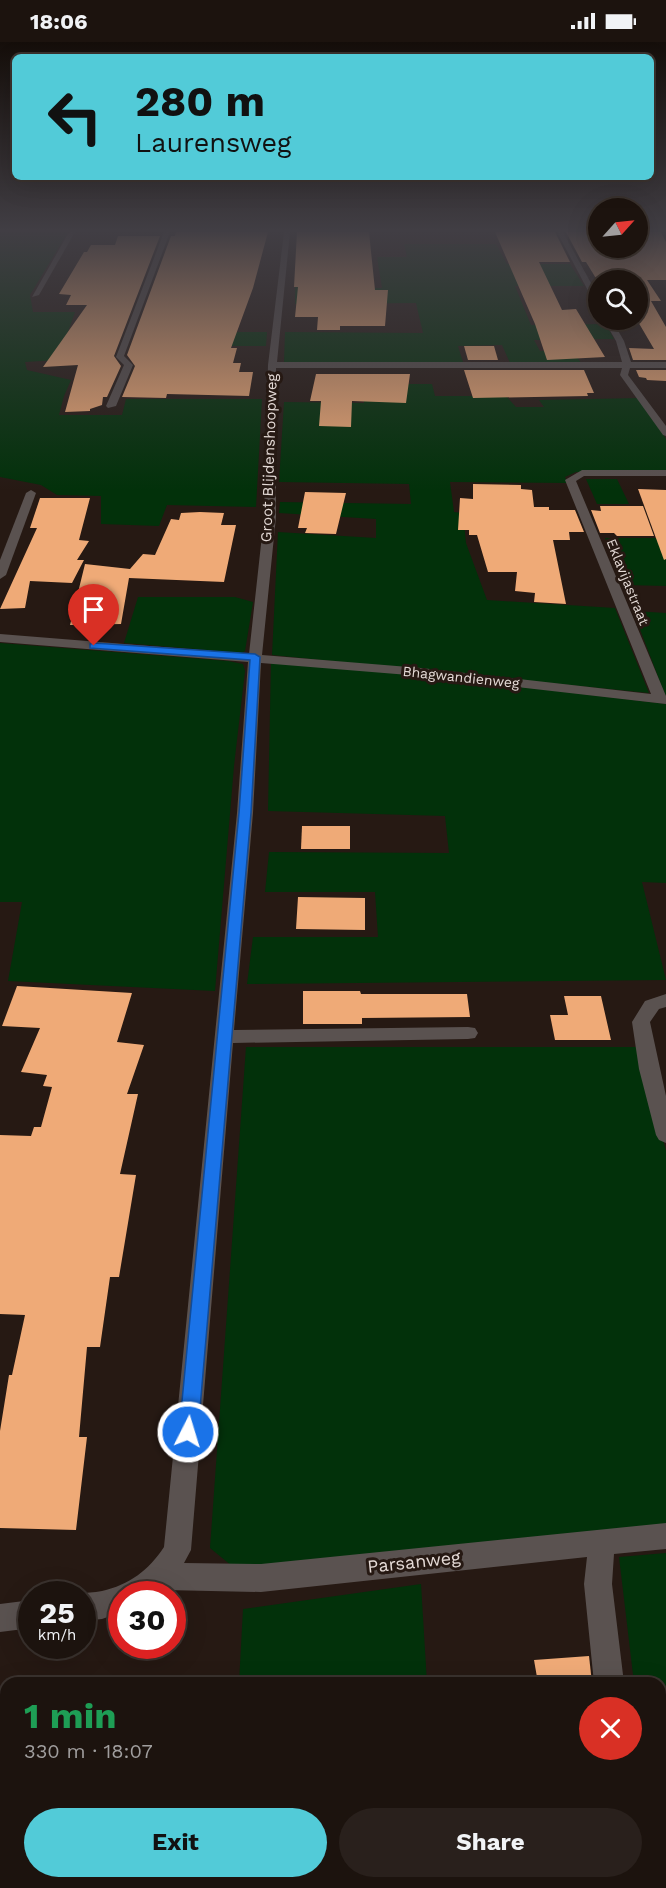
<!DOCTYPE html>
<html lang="en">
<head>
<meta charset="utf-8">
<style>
  body { margin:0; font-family:"Work Sans",sans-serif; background:#29201c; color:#f1f3f6; height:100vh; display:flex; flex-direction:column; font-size:22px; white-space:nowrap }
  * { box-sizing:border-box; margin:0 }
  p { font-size:20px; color:#a09e9e }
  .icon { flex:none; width:33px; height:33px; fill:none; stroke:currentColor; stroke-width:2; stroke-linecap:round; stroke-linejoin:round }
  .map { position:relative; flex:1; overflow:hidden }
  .side { position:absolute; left:0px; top:1635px; width:666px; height:212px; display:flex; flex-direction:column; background:#1c130e; border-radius:18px 18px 0 0; box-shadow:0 6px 24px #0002,0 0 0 2px #3a322e }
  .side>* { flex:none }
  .top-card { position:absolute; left:12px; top:12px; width:642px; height:126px; border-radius:9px; box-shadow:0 6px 24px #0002,0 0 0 2px #3a322e; background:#52cbd8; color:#111; overflow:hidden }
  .needle { width:39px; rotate:63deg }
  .buttons { position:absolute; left:588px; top:156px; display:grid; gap:12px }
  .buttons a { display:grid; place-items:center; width:60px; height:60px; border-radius:50%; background:#1c130e; box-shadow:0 6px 24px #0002,0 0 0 2px #3a322e; font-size:30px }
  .speed { position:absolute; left:18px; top:1539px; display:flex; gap:12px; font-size:30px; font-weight:700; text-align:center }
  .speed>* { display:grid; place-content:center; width:78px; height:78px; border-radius:50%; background:#1c130e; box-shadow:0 6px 24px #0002,0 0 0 2px #3a322e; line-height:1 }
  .speed small { font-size:15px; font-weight:400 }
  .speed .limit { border:9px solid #d22; background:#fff; color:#111 }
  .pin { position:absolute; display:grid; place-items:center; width:51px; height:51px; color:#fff; margin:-62px -26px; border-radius:50% 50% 50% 0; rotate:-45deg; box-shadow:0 0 6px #0007 }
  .pin .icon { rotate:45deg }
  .me { position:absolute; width:66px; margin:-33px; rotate:5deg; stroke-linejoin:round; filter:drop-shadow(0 0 4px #0008) }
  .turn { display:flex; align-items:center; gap:21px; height:126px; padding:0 24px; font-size:27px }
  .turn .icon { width:78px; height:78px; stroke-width:2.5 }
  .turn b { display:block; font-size:42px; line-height:51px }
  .round { display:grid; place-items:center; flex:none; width:63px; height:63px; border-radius:32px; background:#29201c }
  .head { display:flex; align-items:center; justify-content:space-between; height:102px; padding:0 24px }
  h1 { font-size:36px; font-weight:700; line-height:45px; color:#1e9e55 }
  .cta { display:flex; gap:12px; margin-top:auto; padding:12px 24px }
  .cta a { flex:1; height:69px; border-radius:36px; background:#52cbd8; color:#111; font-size:24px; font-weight:700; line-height:69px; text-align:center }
  .cta a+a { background:#29201c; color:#f1f3f6 }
  .status { display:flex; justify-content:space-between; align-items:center; height:42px; padding:0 30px; background:#1c130e; direction:ltr }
  .status svg { height:16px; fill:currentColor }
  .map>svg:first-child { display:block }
  .green { fill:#02310a }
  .building { fill:#efaa77 }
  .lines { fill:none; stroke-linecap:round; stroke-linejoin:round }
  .minor { fill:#5a5250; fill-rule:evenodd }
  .route { fill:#1a73e8; stroke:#114b97; stroke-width:1.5 }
  .labels { text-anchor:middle; stroke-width:6; stroke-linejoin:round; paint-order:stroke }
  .far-street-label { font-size:14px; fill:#e4dad6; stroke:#261913 }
  .street-label { font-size:15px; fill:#e4dad6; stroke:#261913 }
  .near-street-label { font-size:18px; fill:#e4dad6; stroke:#261913 }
</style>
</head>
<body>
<div class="status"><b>18:06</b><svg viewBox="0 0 49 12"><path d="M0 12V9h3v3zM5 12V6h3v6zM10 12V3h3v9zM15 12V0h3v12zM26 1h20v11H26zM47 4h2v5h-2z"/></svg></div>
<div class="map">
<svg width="666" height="1846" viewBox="0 0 666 1846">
  <rect width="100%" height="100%" fill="#261913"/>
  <!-- green -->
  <g class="green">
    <polygon points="0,190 68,190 30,253 33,270 75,270 58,318 25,320 27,328 71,338 64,354 59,373 122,373 126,357 262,357 256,465 167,463 159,484 101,482 101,454 57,453 41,443 0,435"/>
    <polygon points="404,202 496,202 507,222 570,222 584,244 515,244 531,283 606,282 614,297 534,298 540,309 573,308 581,321 510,321 502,303 458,304 463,320 284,320 285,290 423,291 416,261 295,262 295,245 382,246 377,215 407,215"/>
    <polygon points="192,290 267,290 266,304 187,304"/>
    <polygon points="397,342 432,342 435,354 506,354 516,365 544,365 539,358 640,356 647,363 666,397 666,431 576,430 565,435 568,441 450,440 454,470 463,471 466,501 487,558 615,566 649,651 272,613 278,490 376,496 376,477 279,471 280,460 411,462 409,442 279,440 284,360 364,361 363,351"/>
    <polygon points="586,437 617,437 629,462 597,462"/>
    <polygon points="605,496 666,496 666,544 625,543"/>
    <polygon points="138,555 235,555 253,560 245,609 242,611 124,601"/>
    <polygon points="633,569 666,571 666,653 665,653"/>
    <polygon points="0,601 228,619 243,622 245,629 234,724 215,949 8,939 22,860 0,860"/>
    <polygon points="271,619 420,633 666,662 666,841 642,840 666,938 247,942 253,895 378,895 375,850 265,850 269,810 449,811 445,774 268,769"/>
    <polygon points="246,1005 639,1005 666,1109 666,1482 238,1529 210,1506"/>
    <polygon points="666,1511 666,1846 659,1846 660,1641 634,1641 619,1515"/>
    <polygon points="421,1542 427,1641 239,1641 243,1567"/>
    <polygon points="229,1841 437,1840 437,1846 229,1846"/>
  </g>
  <!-- building -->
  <g class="building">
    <polygon points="176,190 268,190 253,246 231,306 237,306 233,321 241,321 239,330 253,330 249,354 167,352 166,356 122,355 135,324 127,313 171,194 175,194"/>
    <polygon points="297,190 369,190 375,248 388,248 385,284 340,284 340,288 317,288 318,275 295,275 298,245 294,245"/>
    <polygon points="495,190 555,190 570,220 539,220 562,268 576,267 605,315 547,318 535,282"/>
    <polygon points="566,190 598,190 598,206 638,206 638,190 661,190 666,200 666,238 647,238 661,259 651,259 666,285 666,318 633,318 629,306 654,307 637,278 638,238 597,238 586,220 582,220"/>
    <polygon points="118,194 160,194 114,314 121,324 107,355 103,355 102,363 90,367 90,369 65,370 78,323 43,325 87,263 66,263 71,253 59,252 84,210 87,210 91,203 115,203"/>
    <polygon points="464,304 494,304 498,318 468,318"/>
    <polygon points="464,328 584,328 594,351 587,351 588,354 473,356"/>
    <polygon points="636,328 666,328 666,339 647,338 646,336 639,335"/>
    <polygon points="316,332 410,332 406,361 352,359 351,385 319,384 321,359 310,359"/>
    <polygon points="473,442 521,443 521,447 532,448 534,465 549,465 549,468 575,468 584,490 569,490 570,498 553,498 566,562 534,560 535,551 515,549 517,530 488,530 477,493 469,493 469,488 458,488 460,456 473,457"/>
    <polygon points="638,447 666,448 666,517 664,518"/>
    <polygon points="305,450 346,451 336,492 305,491 307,486 298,486"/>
    <polygon points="40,456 90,456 79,498 89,499 77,518 84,518 72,541 30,539 25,566 0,567 37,486 30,486"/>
    <polygon points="600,464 643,464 654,494 617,494 614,491 600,491 591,468 601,469"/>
    <polygon points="200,470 224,471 221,483 236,483 224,540 129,536 121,582 70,583 85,522 130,527 143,512 155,513 171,477 179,478 181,471"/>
    <polygon points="302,784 350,784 350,807 301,807"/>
    <polygon points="298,855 365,856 365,888 296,887"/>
    <polygon points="17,944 132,951 117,1000 144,1003 127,1052 138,1052 120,1132 136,1133 119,1235 110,1235 100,1305 87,1305 79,1395 87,1395 76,1488 0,1486 0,1389 9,1333 12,1333 25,1273 0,1272 0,1093 31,1094 34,1085 41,1085 52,1045 43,1044 47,1033 21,1030 40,986 2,984"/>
    <polygon points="303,949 360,949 361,952 467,952 470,975 362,976 362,982 303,982"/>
    <polygon points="564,954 601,954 611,998 555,998 550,973 568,973"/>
    <polygon points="589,1614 592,1641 538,1641 534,1618"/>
  </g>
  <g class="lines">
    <!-- minor -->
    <g class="minor">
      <polygon points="69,190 75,190 39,253 32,255"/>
      <polygon points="164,190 170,190 124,314 133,323 116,364 108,366 106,364 124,323 116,315"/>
      <path d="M284,190h6l-13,130h345l-6,-21 -12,-21h8l12,21 7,21h35v6h-36l-2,7 38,51v10l-3,-1 -43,-60 2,-7h-346v149l-14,138 159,13 230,26 -86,-214 17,-10h84v6h-82l-8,5 90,215v8l-245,-28 -160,-13 -8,150 -19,217 234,-3 7,1 3,5 -3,5 -7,1 -235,4 -42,507 -7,13 77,1 405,-41v26l-52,5 -2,30 12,99h-30l-10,-99 3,-27 -326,35 -96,-2 -6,4h-37v18l-20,7 -20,2v-27h-4c8,-2 16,-1 24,-3 27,-6 47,-21 62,-44l73,-734 11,-151 -248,-20v-8l249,20 15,-137 4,-152z"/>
      <polygon points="557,190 563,190 598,254 598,262 594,260"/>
      <polygon points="31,448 36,451 6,533 0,537 0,518 26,451"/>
      <polygon points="666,952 666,965 659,967 650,980 666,1054 666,1101 659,1098 656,1093 639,1027 632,980 645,959"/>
      <polygon points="32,1558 32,1586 0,1590 0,1562"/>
      <polygon points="614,1840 646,1840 647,1846 615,1846"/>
    </g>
  </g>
  <!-- sky -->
  <linearGradient id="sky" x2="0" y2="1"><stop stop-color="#150e0a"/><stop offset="0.42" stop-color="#413e44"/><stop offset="1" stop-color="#413e44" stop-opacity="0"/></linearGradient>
  <rect width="666" height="449" fill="url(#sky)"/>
  <!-- route -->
  <polygon class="route" points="94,601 255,612 260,615 251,771 198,1390 195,1396 188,1398 181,1396 179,1390 239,771 250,618 90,606 90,602"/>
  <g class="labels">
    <!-- far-street labels -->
    <g class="far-street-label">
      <text transform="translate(628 540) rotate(68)" y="5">Eklavijastraat</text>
      <text transform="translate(461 635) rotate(6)" y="5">Bhagwandienweg</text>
    </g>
    <!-- street labels -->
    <g class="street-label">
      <text transform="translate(269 416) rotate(-88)" y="5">Groot Blijdenshoopweg</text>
    </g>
    <!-- near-street labels -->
    <g class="near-street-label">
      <text transform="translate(414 1520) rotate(-6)" y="6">Parsanweg</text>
    </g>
  </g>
</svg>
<div class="buttons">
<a><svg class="needle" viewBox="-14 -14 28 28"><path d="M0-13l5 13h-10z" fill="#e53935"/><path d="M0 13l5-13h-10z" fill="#a09e9e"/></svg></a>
<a><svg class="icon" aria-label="search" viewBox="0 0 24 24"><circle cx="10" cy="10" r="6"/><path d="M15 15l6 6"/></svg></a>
</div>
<div class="speed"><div>25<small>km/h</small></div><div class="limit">30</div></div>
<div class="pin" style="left:94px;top:604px;background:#d93025"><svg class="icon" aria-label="arrive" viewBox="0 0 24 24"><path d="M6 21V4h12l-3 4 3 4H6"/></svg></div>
<svg class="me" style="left:188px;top:1390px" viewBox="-20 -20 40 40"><circle r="17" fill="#1a73e8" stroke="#fff" stroke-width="3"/><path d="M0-11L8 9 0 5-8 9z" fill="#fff"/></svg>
<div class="top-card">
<div class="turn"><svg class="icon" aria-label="left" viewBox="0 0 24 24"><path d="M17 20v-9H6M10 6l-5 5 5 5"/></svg><div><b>280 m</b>Laurensweg</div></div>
</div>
<section class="side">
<div class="head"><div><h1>1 min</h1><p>330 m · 18:07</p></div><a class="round" style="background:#d93025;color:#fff"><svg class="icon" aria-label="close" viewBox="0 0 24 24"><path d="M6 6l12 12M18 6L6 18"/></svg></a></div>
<div class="cta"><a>Exit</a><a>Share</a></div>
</section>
</div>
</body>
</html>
